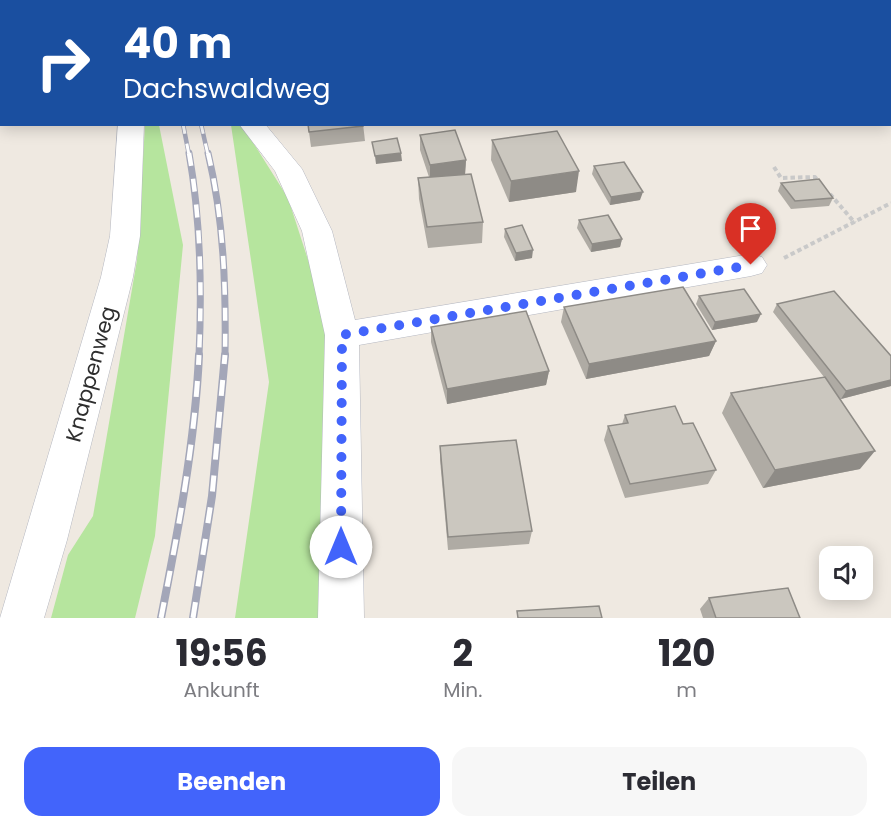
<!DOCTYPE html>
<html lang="de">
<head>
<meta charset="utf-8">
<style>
  body { margin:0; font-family:Poppins,sans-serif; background:#f7f7f7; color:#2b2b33; height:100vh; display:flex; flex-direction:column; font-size:22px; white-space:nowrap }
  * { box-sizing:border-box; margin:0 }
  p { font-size:20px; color:#7c7c81 }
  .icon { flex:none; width:33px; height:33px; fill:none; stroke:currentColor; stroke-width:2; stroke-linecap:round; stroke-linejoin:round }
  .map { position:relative; height:618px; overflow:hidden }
  .sheet { display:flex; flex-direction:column; background:#fff; flex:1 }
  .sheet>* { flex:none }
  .guide { position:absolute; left:0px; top:0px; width:891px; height:126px; box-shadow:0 3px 15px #0003; background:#1a4fa0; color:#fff; overflow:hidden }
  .tools { position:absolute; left:819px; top:546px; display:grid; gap:12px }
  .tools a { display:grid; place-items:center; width:54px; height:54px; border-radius:12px; background:#fff; box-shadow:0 3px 15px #0003; font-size:30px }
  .pin { position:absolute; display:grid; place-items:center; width:51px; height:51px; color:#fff; margin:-62px -26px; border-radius:50% 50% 50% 0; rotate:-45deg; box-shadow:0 0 6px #0007 }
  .pin .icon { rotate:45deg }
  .me { position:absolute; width:66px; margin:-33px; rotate:0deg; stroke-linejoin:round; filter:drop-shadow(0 0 4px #0008) }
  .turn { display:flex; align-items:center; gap:21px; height:126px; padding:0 24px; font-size:27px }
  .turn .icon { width:78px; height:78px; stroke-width:2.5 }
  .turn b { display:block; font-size:42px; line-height:51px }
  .eta { display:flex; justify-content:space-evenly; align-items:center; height:102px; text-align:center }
  .eta b { font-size:36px; font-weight:700; line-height:42px }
  .primary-button { display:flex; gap:12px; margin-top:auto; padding:12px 24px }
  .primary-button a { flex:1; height:69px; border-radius:18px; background:#4264fb; color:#fff; font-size:24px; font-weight:700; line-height:69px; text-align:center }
  .primary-button a+a { background:#f7f7f7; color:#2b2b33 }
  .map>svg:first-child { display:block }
  .green { fill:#b6e59e }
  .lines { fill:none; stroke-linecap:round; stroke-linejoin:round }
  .minor-casing { stroke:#b4b7c1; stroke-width:1 }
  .path-far1 { stroke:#c9c9c9; stroke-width:3; stroke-dasharray:3 2; stroke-linecap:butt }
  .path { stroke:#c9c9c9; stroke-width:4; stroke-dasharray:4.5 3; stroke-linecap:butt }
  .minor { fill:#fff; fill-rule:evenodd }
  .rail-far2-casing { stroke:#a3a6b8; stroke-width:4.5 }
  .rail-far1-casing { stroke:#a3a6b8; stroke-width:7 }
  .rail-casing { stroke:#a3a6b8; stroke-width:8 }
  .rail-far2 { stroke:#fff; stroke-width:3; stroke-dasharray:10; stroke-linecap:butt }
  .rail-far1 { stroke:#fff; stroke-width:4.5; stroke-dasharray:13; stroke-linecap:butt }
  .rail { stroke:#fff; stroke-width:5; stroke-dasharray:16; stroke-linecap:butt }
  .wall { fill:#afaba4 }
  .shaded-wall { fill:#8e8b86 }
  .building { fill:#cbc7bf; stroke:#8e8b86; stroke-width:1.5 }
  .route { stroke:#4264fb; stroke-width:10; stroke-dasharray:0 18 }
  .labels { text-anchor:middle; stroke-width:5; stroke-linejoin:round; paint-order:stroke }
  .street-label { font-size:21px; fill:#2e2e2e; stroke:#fff }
</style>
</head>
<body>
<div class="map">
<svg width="891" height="618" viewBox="0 0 891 618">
  <rect width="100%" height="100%" fill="#efe9e1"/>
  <!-- green -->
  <g class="green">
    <polygon points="186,0 891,0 891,98 890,2"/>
    <polygon points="145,125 159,125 183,245 155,536 135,618 51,618 68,555 93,516 137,260"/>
    <polygon points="231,125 242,125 288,198 334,340 323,618 235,618 269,382"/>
  </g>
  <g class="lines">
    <defs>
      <g id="minor">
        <polygon points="83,0 103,0 104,2 83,2"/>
        <polygon points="168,0 188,0 189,2 168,2"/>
        <polygon points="638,0 658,0 637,2"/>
        <polygon points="118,124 144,124 140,236 133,277 67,540 44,618 0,618 101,277 110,236"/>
        <polygon points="239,124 265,124 302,169 332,231 355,320 751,254 762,257 767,265 762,273 751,276 359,345 364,618 318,618 325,335 302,231 275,171"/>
      </g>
    </defs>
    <!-- minor casing -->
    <use href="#minor" class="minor-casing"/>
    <!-- path-far1 -->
    <g class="path-far1">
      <polyline points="597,0 603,2"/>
      <polyline points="498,2 500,0"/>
    </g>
    <!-- path -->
    <g class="path">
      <polyline points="774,167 781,178 815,177 819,182"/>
      <polyline points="830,194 855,223"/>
      <polyline points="784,258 891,203"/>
    </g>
    <!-- minor -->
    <use href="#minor" class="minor"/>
    <defs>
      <g id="rail-far2">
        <polyline points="183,124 189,155"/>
        <polyline points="201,124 208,155"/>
      </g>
      <g id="rail-far1">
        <path d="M189,153c12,68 13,135 10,203"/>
        <path d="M208,153c16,67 18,135 17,203"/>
      </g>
      <g id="rail">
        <path d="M161,618c17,-87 34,-175 38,-263"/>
        <polyline points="193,618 212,496 225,355"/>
      </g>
    </defs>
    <!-- rail-far2 casing -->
    <use href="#rail-far2" class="rail-far2-casing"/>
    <!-- rail-far1 casing -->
    <use href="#rail-far1" class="rail-far1-casing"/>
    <!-- rail casing -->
    <use href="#rail" class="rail-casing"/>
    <!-- rail-far2 -->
    <use href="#rail-far2" class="rail-far2"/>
    <!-- rail-far1 -->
    <use href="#rail-far1" class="rail-far1"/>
    <!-- rail -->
    <use href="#rail" class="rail"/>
  </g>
  <!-- wall -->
  <g class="wall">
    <polygon points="0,34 2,34 2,117 0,119"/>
    <polygon points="363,124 365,141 311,147 309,132"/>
    <polygon points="420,135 466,160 465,174 483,222 482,243 428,248 419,199 418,178 429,177 420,150"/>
    <polygon points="492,140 576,192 509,202 491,160"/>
    <polygon points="594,166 640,200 610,205 592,174"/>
    <polygon points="781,183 833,198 829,206 791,209 778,191"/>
    <polygon points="579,220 622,239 620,247 591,252 577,228"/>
    <polygon points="505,229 532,258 515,261 504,237"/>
    <polygon points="699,296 757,322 712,330 696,304"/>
    <polygon points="777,304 891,356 891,386 841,399 860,469 763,488 722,413 731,393 824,377 773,312"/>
    <polygon points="564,307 716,341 709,356 586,379 561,322"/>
    <polygon points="431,327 549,371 546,385 447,404 431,342"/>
    <polygon points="625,415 683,424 716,470 708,484 625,498 604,440 608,426 622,424"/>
    <polygon points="440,446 532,531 529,544 448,550 440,460"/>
    <polygon points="709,598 800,618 703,618 700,609"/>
  </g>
  <!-- shaded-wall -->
  <g class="shaded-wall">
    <polygon points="22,0 39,0 40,2 21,2"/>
    <polygon points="2,12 2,32 0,34 0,13"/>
    <polygon points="2,86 2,117 0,119 0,87"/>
    <polygon points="401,153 402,161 376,164 375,156"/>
    <polygon points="466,160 465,175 430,180 430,165"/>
    <polygon points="579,171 576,192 509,202 511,181"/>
    <polygon points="643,192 640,200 610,205 611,197"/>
    <polygon points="622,239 620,247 591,252 592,244"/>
    <polygon points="533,250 532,258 515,261 516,253"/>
    <polygon points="761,314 757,322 712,330 715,322"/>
    <polygon points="716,341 709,356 586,379 589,364"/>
    <polygon points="549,371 546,385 447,404 447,389"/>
    <polygon points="891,380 891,386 841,399 846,391"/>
    <polygon points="875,451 860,469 763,488 775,470"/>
  </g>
  <!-- building -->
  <g class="building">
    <polygon points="0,0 22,0 21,2 2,2 2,12 0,13"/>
    <rect x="0" y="34" width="2" height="34"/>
    <polygon points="308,124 363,124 363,126 309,132"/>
    <polygon points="455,130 466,160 430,165 420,135"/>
    <polygon points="557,131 579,171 511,181 492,140"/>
    <polygon points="397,138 401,153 375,156 372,142"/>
    <polygon points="624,162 643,192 611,197 594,166"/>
    <polygon points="471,174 483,222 427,227 418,178"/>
    <polygon points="819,179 833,198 795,201 781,183"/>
    <polygon points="608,215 622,239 592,244 579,220"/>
    <polygon points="522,225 533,250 516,253 505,229"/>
    <polygon points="683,287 716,341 589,364 564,307"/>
    <polygon points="744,289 761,314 715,322 699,296"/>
    <polygon points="834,291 891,356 891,380 846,391 777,304"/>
    <polygon points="526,311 549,371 447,389 431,327"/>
    <polygon points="825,377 875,451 775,470 731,393"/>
    <polygon points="675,406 683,424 693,423 716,470 630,484 608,426 628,423 625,415"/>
    <polygon points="516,440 532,531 448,537 440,446"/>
    <polygon points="788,588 800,618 716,618 709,598"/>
    <polygon points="599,606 602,618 518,618 517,611"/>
  </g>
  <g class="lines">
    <!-- route -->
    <polyline class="route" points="341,547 342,335 751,265"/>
  </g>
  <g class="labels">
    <!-- street labels -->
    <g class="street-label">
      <text transform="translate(91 374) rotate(-75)" y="7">Knappenweg</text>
    </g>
  </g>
</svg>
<div class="tools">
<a><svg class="icon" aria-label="sound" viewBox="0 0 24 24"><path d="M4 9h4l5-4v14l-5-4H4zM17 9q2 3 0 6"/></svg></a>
</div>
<div class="pin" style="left:751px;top:265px;background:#d93025"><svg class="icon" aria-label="arrive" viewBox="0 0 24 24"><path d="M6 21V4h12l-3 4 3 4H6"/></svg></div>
<svg class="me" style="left:341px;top:547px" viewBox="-20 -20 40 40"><circle r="19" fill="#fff"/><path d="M0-13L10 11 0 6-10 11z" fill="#4264fb"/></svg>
<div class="guide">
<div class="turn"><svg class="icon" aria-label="right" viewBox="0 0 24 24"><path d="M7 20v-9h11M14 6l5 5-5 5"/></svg><div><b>40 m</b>Dachswaldweg</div></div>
</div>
</div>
<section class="sheet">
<div class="eta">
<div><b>19:56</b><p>Ankunft</p></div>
<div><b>2</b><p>Min.</p></div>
<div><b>120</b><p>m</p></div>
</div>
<div class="primary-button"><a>Beenden</a><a>Teilen</a></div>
</section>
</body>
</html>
